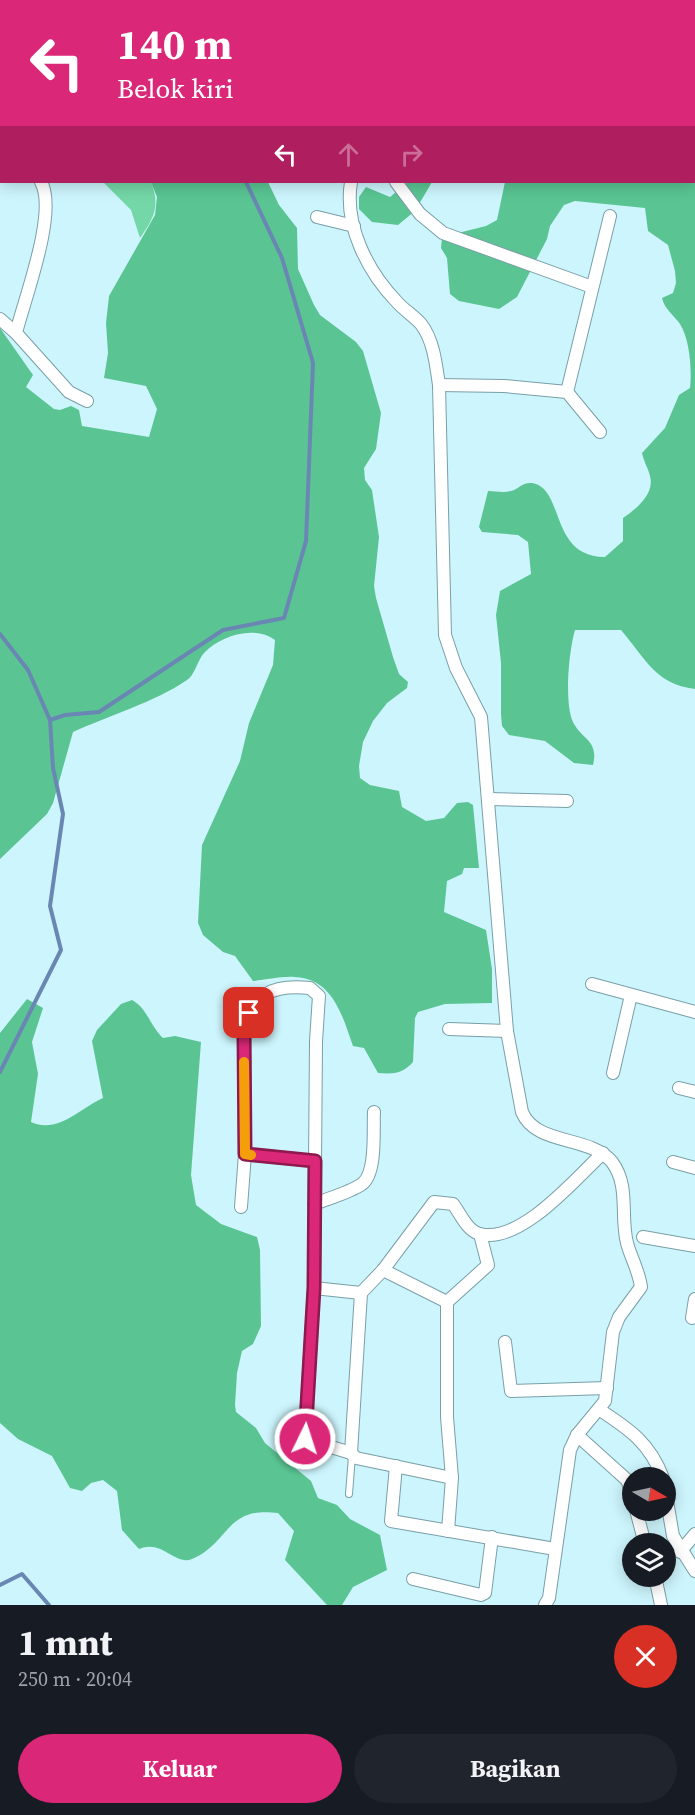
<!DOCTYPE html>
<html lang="id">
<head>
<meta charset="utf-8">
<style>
  body { margin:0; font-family:"Source Serif 4",serif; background:#20242c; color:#f1f3f6; height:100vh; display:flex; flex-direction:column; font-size:22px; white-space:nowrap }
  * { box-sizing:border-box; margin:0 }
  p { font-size:20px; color:#9ea1a6 }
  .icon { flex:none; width:33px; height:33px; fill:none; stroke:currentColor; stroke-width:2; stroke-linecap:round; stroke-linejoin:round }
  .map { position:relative; height:1605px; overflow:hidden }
  .sheet { display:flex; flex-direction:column; background:#171b24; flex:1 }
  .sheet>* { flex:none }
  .hud { position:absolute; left:0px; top:0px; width:696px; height:183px; box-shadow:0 3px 15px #0003; background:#db2777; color:#fff; overflow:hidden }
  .needle { width:39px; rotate:99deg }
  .controls { position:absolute; left:622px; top:1467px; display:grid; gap:12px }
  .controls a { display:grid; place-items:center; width:54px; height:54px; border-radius:50%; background:#171b24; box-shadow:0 3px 15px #0003; font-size:30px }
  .pin { position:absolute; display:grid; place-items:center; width:51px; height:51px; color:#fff; margin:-26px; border-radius:12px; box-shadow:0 3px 9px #0006 }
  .me { position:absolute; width:66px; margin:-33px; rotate:4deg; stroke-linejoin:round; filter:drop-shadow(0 0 4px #0008) }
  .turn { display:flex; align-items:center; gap:21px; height:126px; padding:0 18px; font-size:27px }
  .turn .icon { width:78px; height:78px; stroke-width:2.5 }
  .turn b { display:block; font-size:42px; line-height:51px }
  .lanes { display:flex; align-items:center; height:57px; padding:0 18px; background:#0003; justify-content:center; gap:30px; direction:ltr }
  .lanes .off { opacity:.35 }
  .round { display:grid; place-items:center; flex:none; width:63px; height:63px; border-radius:32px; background:#20242c }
  .head { display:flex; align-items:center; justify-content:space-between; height:102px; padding:0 18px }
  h1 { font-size:36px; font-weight:700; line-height:45px }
  .cta { display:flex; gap:12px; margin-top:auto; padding:12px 18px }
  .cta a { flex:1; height:69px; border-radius:36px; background:#db2777; color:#fff; font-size:24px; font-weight:700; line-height:69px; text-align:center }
  .cta a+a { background:#20242c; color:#f1f3f6 }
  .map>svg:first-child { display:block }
  .green { fill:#74d7a7 }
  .forest { fill:#5ac593 }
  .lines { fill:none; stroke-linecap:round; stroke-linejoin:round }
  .stream { stroke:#6a87b4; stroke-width:4 }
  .lane-casing { stroke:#799fa7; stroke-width:8 }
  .street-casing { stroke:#799fa7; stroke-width:14 }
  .lane { stroke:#fff; stroke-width:6 }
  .street { stroke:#fff; stroke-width:12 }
  .route-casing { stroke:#8e194d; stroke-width:15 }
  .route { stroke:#db2777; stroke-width:10 }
  .slow { stroke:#f59e0b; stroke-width:10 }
</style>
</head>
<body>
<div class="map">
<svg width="695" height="1605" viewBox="0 0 695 1605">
  <rect width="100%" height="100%" fill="#cdf5fd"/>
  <!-- green -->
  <path class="green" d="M103,182h48c9,23 4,35 -11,56l-9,-28z"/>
  <!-- forest -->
  <g class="forest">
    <path d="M627,0h68v689c-40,-5 -49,-30 -74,-59h-46c-6,20 -11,73 -2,92 9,18 26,18 20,43l-19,-2 -29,-22 -36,-6 -7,-9 -1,-12v-51l-5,-48 4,-24 31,-17 -3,-32 -10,-7 -36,-3 -3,-5 9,-36c7,0 16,2 23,0 8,-2 11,-9 21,-8 33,5 17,74 73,74l18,-16v-23c13,-9 32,-24 27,-42 -2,-8 -6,-14 -8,-23l23,-25 14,-33 11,-7c2,-18 0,-48 -10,-64 -7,-10 -15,-14 -18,-26l11,-5 3,-10 -1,-12 -7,-26 -20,-14 -3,-23 -70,-7 -11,4 -14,21 -3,13 -30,58 -18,12 -40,-8 -9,-7 -3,-36 -6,-10 1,-11 44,-11 11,-6 8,-38h189v-180z"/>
    <path d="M151,182h117l11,23 18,23 1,41 16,36 6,10 36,27 7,9 18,62 -5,36 -12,19 1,12 7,10 7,47 -5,49 2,12 17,59 6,17 9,8 -1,6 -20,15 -14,18 -10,21 -4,24 1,12 10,7 29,6 3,16 24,14 18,-3 13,-15 11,-1 5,3 6,63h-15l-2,6 -15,7 -3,31 42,18 6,39v34l-47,1 -27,8 -3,6 -2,44c-11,12 -19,12 -35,11l-14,-25 -11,-2c-11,-31 -20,-67 -58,-69 -14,-1 -29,3 -42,4l-18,-25 -12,-4 -20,-17 -5,-12 4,-78 38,-84 9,-38 24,-58 2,-25c-20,-15 -54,-5 -71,13 -7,8 -9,22 -17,27 -32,22 -79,36 -114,52l-20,71 -6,11 -47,45v-531l33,47 -7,12 28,22 6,1 11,-4 8,4 3,16 67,11 8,-28 -11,-23 -42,-8 4,-25 -2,-30 3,-27 46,-81 2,-18z"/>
    <polygon points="408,182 432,182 415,211 398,225 372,222 359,209 359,197 366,187 390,197"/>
    <path d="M27,999l16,9 -11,34 6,32 -7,48c27,12 48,-13 72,-24l-11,-57 5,-11 24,-26 11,-4c16,9 18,26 31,38l12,-2 26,6 -10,133 5,30 25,19 36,13 3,13 1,76 -8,18 -11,7 -5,22 -2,32 1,7 20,16 9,15 46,38 7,17 19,7 13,14 30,16 7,35 -34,17 -11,18h-15l-42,-45 9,-29 -16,-18c-53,-7 -48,30 -86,46 -17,7 -30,-20 -53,-10l-17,-19 -5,-39 -14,-11 -12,3 -9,8 -12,-3 -18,-32 -34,-17 -18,-16v-390z"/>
  </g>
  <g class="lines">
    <!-- stream -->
    <g class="stream">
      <polyline points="655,0 656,2"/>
      <polyline points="694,69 695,69"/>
      <polyline points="0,634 28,670 50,720 53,768 63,814 50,906 61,950 0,1072"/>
      <polyline points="50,720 65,715 99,712 223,630 284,618 306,541 313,363 282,258 246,182"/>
      <polyline points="0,1585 22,1574 49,1605"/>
    </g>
    <defs>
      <polyline id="lane" points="349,1494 352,1456"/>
      <g id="street">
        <polyline points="266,0 267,2"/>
        <polyline points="337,0 339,0"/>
        <polyline points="422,0 423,2"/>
        <polyline points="39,2 40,0"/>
        <polyline points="0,112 2,110"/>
        <polyline points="0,145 2,146"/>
        <path d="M41,182c17,30 -17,118 -25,151l53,59 18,9"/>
        <path d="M351,182c-7,43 16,89 46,120 7,8 17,14 24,22 13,17 15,41 18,61l6,250 11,33 25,49 26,314 15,81c14,34 68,23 90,50 18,24 8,54 15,81 4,15 12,28 14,44l-22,30 -6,15 -8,69 -28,34 -7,15 -21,148 -4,7"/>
        <polyline points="396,182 420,214 443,233 592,287"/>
        <polyline points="317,217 354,226"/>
        <polyline points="0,319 16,333"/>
        <polyline points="439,385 504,386 567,392 600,432"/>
        <polyline points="567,392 610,216"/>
        <polyline points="488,799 567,801"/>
        <polyline points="592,984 695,1012"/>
        <polyline points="449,1029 507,1031"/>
        <polyline points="613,1073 631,995"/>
        <polyline points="679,1088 695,1092"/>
        <polyline points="245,1154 315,1161"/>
        <polyline points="673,1162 695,1168"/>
        <path d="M314,1204c15,-6 35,-11 48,-20 15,-11 11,-55 12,-72"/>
        <path d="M241,1207l4,-53 -1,-122c11,-38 26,-48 66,-44l9,8 -3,45 -2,247 -9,151 46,14"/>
        <polyline points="643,1237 695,1246"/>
        <polyline points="383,1270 447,1302"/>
        <path d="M314,1288l47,5 22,-23 51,-68 19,2c7,9 14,27 27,30 41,10 95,-55 123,-81"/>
        <polyline points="361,1293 351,1453 356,1458 452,1478 448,1531"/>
        <polyline points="692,1318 695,1299"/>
        <polyline points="505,1342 511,1391 607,1388"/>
        <path d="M600,1410c29,19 50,33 63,68"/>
        <polyline points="577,1435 627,1480 633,1496"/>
        <polyline points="396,1466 391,1521 555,1549"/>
        <polyline points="452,1478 447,1417 447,1302 488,1265 480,1234"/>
        <polyline points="666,1495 673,1536 695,1571"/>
        <polyline points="636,1510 645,1544"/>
        <polyline points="680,1552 695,1534"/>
        <polyline points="655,1576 661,1605"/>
        <polyline points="413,1579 481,1595 485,1593 492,1537"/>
      </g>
    </defs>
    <!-- lane casing -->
    <use href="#lane" class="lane-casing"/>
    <!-- street casing -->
    <use href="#street" class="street-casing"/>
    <!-- lane -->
    <use href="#lane" class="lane"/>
    <!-- street -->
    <use href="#street" class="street"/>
  </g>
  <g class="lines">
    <defs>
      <polyline id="route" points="249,1013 244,1032 245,1154 315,1161 314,1288 305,1439"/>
    </defs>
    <!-- route casing -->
    <use href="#route" class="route-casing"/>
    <!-- route -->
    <use href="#route" class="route"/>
    <!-- slow -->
    <polyline class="slow" points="244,1062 245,1154 251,1155"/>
  </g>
</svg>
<div class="controls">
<a><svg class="needle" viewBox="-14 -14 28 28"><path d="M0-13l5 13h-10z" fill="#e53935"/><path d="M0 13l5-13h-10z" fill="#9ea1a6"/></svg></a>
<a><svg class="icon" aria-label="layers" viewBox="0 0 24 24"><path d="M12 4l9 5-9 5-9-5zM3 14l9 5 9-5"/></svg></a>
</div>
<div class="pin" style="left:249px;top:1013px;background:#d93025"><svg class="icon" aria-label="arrive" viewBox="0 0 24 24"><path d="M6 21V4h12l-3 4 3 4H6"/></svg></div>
<svg class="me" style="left:305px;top:1439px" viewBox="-20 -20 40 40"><circle r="17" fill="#db2777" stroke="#fff" stroke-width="3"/><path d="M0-11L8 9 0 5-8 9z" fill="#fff"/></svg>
<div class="hud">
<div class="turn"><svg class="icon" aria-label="left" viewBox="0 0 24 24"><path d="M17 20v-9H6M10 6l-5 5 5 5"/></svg><div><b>140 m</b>Belok kiri</div></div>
<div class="lanes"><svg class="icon" aria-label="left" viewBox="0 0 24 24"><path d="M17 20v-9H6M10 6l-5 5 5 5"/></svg><svg class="icon off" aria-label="ahead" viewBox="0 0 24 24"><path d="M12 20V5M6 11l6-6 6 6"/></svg><svg class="icon off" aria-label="right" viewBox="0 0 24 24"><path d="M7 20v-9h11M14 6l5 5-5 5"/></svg></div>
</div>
</div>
<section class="sheet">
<div class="head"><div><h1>1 mnt</h1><p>250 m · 20:04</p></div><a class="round" style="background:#d93025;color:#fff"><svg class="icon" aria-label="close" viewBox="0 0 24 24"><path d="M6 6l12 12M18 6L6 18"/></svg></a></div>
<div class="cta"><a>Keluar</a><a>Bagikan</a></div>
</section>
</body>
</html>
